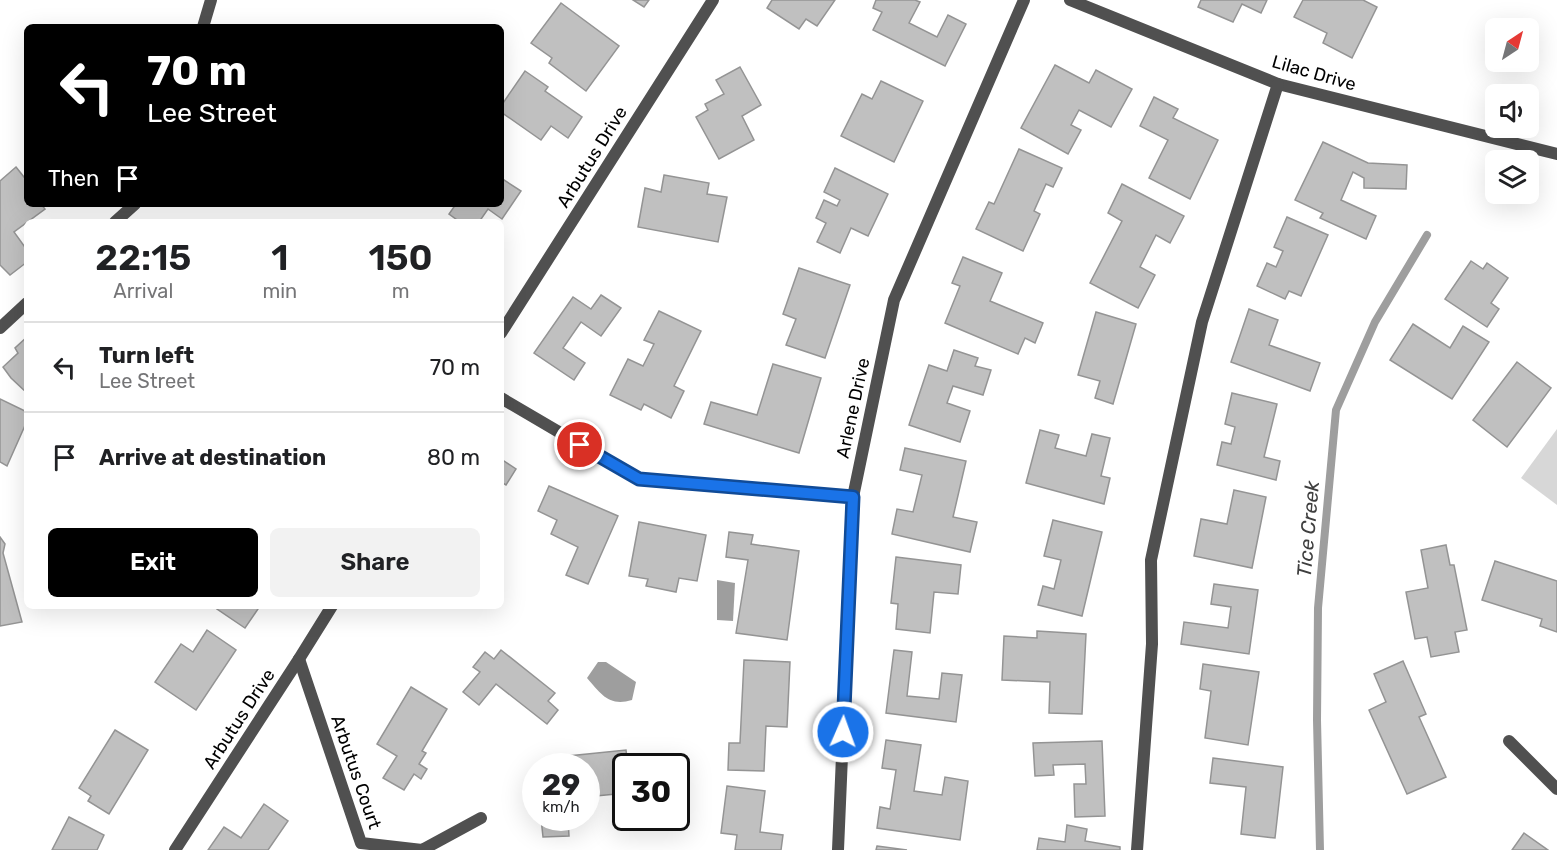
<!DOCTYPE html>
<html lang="en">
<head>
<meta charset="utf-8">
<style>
  body { margin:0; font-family:Rubik,sans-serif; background:#f2f2f2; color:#202124; height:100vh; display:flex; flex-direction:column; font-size:22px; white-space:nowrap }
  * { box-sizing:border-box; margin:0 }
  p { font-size:20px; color:#757577 }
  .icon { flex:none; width:33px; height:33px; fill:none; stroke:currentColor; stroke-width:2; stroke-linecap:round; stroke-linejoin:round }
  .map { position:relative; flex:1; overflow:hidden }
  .drawer { position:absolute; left:24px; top:219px; width:480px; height:390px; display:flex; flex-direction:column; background:#fff; border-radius:9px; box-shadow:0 6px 24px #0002 }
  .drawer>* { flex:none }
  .hud { position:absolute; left:24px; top:24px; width:480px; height:183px; border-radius:9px; box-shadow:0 6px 24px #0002; background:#000; color:#fff; overflow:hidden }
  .needle { width:39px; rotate:36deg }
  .controls { position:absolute; left:1485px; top:18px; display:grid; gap:12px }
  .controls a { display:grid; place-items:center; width:54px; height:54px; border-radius:9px; background:#fff; box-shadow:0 6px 24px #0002; font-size:30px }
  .speed { position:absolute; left:522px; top:753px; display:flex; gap:12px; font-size:30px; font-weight:700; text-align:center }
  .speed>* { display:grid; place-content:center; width:78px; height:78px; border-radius:50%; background:#fff; box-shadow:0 6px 24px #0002; line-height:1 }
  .speed small { font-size:15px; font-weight:400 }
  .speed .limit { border:3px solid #111; border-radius:9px; background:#fff; color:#111 }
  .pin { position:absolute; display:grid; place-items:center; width:51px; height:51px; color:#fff; margin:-26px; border:3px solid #fff; border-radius:50%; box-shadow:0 2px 6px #0007 }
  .me { position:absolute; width:66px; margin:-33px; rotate:2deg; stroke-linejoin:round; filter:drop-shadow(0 0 4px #0008) }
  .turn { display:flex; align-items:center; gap:21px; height:126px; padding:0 24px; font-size:27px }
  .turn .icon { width:78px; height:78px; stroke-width:2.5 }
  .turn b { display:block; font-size:42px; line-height:51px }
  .then { display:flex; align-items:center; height:57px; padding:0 24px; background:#0003; gap:12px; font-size:22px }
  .eta { display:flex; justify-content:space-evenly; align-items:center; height:102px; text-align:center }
  .eta b { font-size:36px; font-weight:600; line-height:42px }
  .action { display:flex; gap:12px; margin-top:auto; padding:12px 24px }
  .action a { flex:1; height:69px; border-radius:9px; background:#000; color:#fff; font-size:24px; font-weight:600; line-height:69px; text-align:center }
  .action a+a { background:#f2f2f2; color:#202124 }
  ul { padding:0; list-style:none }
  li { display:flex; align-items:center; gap:18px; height:90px; padding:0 24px; border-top:2px solid #e0e0e0 }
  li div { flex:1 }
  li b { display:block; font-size:22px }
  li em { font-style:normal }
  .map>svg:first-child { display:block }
  .green { fill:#d7d7d7 }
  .water { fill:#9e9e9e }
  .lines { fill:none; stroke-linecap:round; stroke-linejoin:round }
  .stream { stroke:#9e9e9e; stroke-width:8 }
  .building { fill:#c0c0c0; stroke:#949494; stroke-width:1.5 }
  .lane { stroke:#505050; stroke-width:12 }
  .street { stroke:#505050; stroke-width:12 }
  .route-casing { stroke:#114b97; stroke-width:15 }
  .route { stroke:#1a73e8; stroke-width:10 }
  .labels { text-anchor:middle; stroke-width:5; stroke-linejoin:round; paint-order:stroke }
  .street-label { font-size:18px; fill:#000; stroke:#fff }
  .water-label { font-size:20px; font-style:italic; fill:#3f3f3f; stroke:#fff }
</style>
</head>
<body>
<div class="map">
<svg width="1557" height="850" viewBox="0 0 1557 850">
  <rect width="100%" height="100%" fill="#fff"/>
  <!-- green -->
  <polygon class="green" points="1557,429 1557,505 1521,478"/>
  <!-- water -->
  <g class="water">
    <polygon points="717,580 735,583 733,621 717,620"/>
    <path d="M598,662h8l30,20 -4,18c-23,7 -31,-6 -45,-22z"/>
  </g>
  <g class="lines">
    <!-- stream -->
    <polyline class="stream" points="1320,850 1317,720 1318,608 1336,410 1375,322 1427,235"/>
  </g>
  <!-- building -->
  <g class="building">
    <polygon points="633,0 649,0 644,7"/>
    <polygon points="772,0 835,0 817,26 806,19 799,29 767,8"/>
    <polygon points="876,0 915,0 920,2 909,23 937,37 948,15 966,24 945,66 873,30 882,12 873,8"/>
    <polygon points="1201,0 1267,0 1261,13 1242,4 1233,22 1198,7"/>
    <polygon points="1303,0 1363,0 1377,7 1352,58 1323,43 1327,33 1294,17"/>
    <polygon points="561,3 619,46 586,91 549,63 552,58 531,43"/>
    <polygon points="1055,65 1089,83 1096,70 1132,89 1111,127 1079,110 1071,125 1081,130 1068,154 1021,128"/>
    <polygon points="740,67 761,105 742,116 754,140 719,159 696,117 708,110 705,104 724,94 716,80"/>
    <polygon points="525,71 548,87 545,91 582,117 568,138 551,126 541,140 501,112 501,106"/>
    <polygon points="881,81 923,101 894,162 841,136 862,94 872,99"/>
    <polygon points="1154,97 1178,109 1173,118 1218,140 1190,199 1149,178 1168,140 1140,126"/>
    <polygon points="1323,142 1368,163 1407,165 1406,189 1364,188 1364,178 1353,172 1341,200 1376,216 1366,239 1320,218 1323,213 1295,200"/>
    <polygon points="1019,149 1062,168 1053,187 1046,184 1034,211 1040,214 1023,251 976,229 989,202 994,204"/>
    <polygon points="16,167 24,177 27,176 27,204 41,204 45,209 14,232 27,250 27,262 10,275 0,265 0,181"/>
    <polygon points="835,168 888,194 868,236 851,228 840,253 817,242 826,223 816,218 824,200 837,206 840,200 824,192"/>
    <polygon points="664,175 709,183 707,194 727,197 718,242 638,227 645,188 661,192"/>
    <polygon points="501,178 521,191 502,219 488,209 479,222 460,222 449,214 456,204 501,204"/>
    <polygon points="1122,184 1184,216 1170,243 1156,235 1140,267 1155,275 1138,308 1090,283 1122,221 1108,213"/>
    <polygon points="1287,217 1328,235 1301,296 1289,291 1285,299 1257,286 1267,263 1276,267 1283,251 1274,247"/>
    <polygon points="963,257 1002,273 990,301 1043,323 1035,343 1025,338 1018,354 945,323 960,286 952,283"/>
    <polygon points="1471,261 1483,269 1487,263 1508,278 1491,303 1499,309 1487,327 1445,299"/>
    <polygon points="799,268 850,285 825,358 786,345 796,319 783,314"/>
    <polygon points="601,295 621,308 601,336 581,322 563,348 585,363 574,380 534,353 573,297 591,309"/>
    <polygon points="1249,309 1278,320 1269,345 1320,363 1310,391 1231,362"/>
    <polygon points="659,311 701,331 674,386 684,391 671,418 644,404 641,410 610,395 628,359 643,366 654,344 644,340"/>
    <polygon points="1096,312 1136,324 1113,404 1095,398 1100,381 1078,375"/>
    <polygon points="1413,324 1450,348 1463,326 1489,342 1452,399 1390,360"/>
    <polygon points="27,337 27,393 11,378 3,367 18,353 15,348"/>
    <polygon points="954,350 978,358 975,366 991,370 983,395 953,386 947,403 970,411 960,442 909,425 929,365 947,371"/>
    <polygon points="1517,362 1551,388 1507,447 1473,420"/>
    <polygon points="773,364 821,378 799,453 704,424 711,402 757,415"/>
    <polygon points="1232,393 1277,404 1264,457 1280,461 1276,480 1217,465 1222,442 1231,444 1235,427 1225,424"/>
    <polygon points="0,399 27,412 27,421 7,466 0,462"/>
    <polygon points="1040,430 1059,435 1055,448 1086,456 1092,434 1110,438 1101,476 1110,478 1104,504 1026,483"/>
    <polygon points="905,448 966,461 953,517 977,522 970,552 892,534 897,509 913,512 922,475 900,470"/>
    <polygon points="501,459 516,469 506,485 501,482"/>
    <polygon points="549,486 618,516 588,584 566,575 578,547 551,534 557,520 538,511"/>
    <polygon points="1234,490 1266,497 1252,568 1194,556 1201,519 1227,524"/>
    <polygon points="1053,520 1102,532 1082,616 1038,605 1043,586 1054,589 1061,560 1044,556"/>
    <polygon points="639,522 706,535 697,581 679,578 676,592 646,586 648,579 629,576"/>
    <polygon points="729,532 753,535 751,544 799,551 787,640 736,633 748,560 726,557"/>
    <polygon points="0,537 5,544 3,553 22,622 0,626"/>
    <polygon points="1446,545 1450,565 1454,565 1467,630 1455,632 1459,652 1431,657 1427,637 1415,639 1406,592 1428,588 1421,550"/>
    <polygon points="896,557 961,565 958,594 934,592 930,633 896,629 898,604 891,603"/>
    <polygon points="1495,561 1557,581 1557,632 1540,626 1542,619 1482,600"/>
    <polygon points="1214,584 1258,590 1249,654 1181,644 1184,622 1228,628 1231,607 1211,604"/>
    <polygon points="219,606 260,606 245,628 217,609"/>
    <polygon points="207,630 236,650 196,710 155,682 181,644 193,652"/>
    <polygon points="1037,631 1086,634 1082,714 1049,713 1050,682 1002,680 1004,636 1037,638"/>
    <polygon points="501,650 555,693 548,701 558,710 547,724 496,684 479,705 463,692 480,672 473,667 485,652 494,659"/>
    <polygon points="894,650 912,652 907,696 939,699 942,673 962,675 956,722 886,713"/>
    <polygon points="744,660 790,662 787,727 766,726 764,771 728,770 729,743 740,743"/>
    <polygon points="1403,661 1426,714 1419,717 1446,777 1407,794 1369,710 1386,702 1374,674"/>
    <polygon points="1203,664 1259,672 1248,745 1205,738 1211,691 1200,689"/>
    <polygon points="411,687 447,709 422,751 426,753 419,764 427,769 421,779 414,774 404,790 383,778 397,756 377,744"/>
    <polygon points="115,730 148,750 109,814 88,801 91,796 79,788"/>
    <polygon points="886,740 921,745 914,791 942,795 945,777 968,781 960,840 877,828 880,807 890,809 896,770 882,768"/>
    <polygon points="1102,741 1105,816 1075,817 1074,784 1086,784 1085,764 1053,765 1054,775 1035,776 1033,743"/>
    <polygon points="626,750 628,766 626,766 626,793 586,797 586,766 569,766 568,756"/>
    <polygon points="1213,758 1283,767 1275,838 1241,834 1246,787 1210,783"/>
    <polygon points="727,786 765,791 760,832 783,835 781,850 735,850 737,835 721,833"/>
    <polygon points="264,804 288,821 268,850 208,850 224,827 241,838"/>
    <polygon points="69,817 104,835 97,850 52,850"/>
    <polygon points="541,818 568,818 569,836 543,837"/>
    <polygon points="1067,825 1087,829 1085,841 1120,847 1120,850 1037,850 1039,838 1065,842"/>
    <polygon points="1524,833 1548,850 1512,850"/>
    <polygon points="877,846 907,850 876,850"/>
  </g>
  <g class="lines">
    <!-- lane -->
    <polyline class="lane" points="203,27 211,0"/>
    <!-- street -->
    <g class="street">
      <polyline points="1070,0 1278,84 1557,154"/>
      <polyline points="115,222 135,204"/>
      <polyline points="0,328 27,303"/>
      <polyline points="501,333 713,0"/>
      <polyline points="501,398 639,479 853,497"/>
      <polyline points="299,659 361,843 422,850 481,818"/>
      <polyline points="1509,741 1557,789"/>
      <polyline points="175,850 299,659 332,606"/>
      <polyline points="838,850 853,497 894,300 1024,0"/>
      <polyline points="1137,850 1152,644 1151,560 1202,322 1278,84"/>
    </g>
  </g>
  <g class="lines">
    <defs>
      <polyline id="route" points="580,445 639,479 853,497 843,732"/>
    </defs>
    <!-- route casing -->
    <use href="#route" class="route-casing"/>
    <!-- route -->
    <use href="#route" class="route"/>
  </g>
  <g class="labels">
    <!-- street labels -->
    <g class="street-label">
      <text transform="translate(1314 73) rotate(16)" y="6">Lilac Drive</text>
      <text transform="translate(592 157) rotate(-58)" y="6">Arbutus Drive</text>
      <text transform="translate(853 408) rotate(-78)" y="6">Arlene Drive</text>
      <text transform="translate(239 719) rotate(-57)" y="6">Arbutus Drive</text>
      <text transform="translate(356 772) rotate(71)" y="6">Arbutus Court</text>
    </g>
    <!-- water labels -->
    <g class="water-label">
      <text transform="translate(1308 529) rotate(-85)" y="7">Tice Creek</text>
    </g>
  </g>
</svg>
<div class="controls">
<a><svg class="needle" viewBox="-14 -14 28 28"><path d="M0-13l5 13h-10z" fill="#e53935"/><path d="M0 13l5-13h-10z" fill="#757577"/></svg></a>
<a><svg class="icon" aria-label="sound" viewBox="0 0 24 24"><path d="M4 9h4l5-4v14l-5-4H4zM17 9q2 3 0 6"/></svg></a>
<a><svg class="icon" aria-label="layers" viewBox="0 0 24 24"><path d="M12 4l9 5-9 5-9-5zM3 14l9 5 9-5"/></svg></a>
</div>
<div class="speed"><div>29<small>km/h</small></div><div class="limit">30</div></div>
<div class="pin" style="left:580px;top:445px;background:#d93025"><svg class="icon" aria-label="arrive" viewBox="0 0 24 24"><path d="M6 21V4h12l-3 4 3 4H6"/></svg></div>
<svg class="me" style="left:843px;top:732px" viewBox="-20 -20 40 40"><circle r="17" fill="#1a73e8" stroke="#fff" stroke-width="3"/><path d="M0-11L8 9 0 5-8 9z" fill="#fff"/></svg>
<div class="hud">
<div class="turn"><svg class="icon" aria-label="left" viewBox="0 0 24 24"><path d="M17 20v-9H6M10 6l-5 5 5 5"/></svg><div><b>70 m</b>Lee Street</div></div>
<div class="then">Then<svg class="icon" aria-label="arrive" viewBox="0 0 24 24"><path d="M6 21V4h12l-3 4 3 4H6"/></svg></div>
</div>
<section class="drawer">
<div class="eta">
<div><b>22:15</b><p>Arrival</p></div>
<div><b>1</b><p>min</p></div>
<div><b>150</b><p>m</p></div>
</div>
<ul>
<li><svg class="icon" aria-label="left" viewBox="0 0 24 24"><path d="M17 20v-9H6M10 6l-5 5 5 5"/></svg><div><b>Turn left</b><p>Lee Street</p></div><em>70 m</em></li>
<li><svg class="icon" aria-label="arrive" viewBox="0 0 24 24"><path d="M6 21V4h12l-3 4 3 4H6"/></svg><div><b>Arrive at destination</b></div><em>80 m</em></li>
</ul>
<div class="action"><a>Exit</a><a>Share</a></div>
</section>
</div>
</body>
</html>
